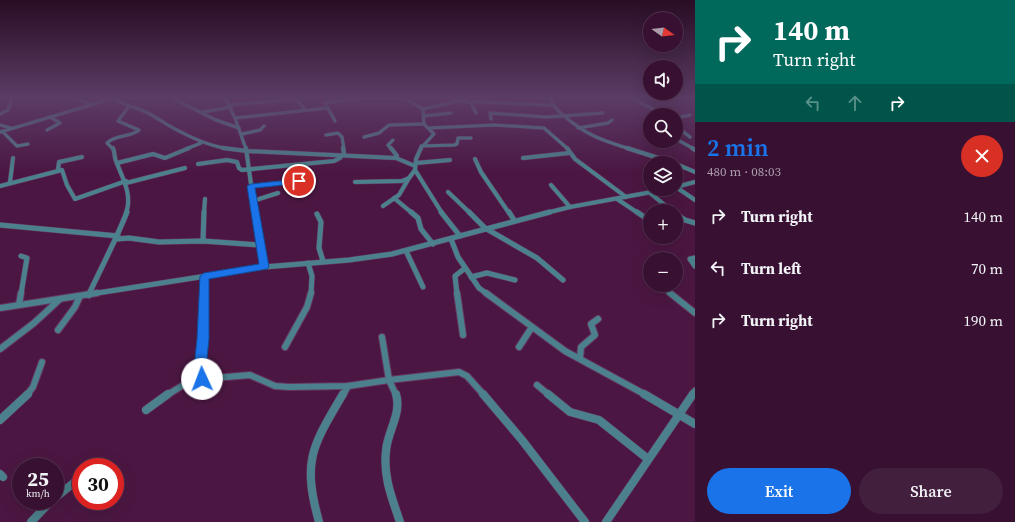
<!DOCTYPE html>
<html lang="en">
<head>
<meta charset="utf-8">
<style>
  body { margin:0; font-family:"Source Serif 4",serif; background:#431f3e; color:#f1f3f6; height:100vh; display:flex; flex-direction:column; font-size:15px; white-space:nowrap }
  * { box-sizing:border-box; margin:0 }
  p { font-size:13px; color:#ab9dac }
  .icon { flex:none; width:22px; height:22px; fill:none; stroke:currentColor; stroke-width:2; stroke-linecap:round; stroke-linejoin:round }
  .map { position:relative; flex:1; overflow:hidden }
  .side { display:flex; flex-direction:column; background:#381132; width:320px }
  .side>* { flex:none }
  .banner { background:#00695c; color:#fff; overflow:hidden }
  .needle { width:26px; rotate:104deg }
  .fabs { position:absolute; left:643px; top:12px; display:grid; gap:8px }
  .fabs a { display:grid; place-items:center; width:40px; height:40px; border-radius:50%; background:#381132; box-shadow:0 4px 16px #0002,0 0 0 1px #52314d; font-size:20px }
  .speed { position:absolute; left:12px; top:458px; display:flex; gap:8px; font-size:20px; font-weight:700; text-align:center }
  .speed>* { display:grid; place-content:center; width:52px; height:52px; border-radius:50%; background:#381132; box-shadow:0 4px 16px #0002,0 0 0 1px #52314d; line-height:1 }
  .speed small { font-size:10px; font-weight:400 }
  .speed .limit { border:6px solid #d22; background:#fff; color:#111 }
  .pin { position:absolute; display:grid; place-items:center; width:34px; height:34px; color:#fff; margin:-17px; border:2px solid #fff; border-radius:50%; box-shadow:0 1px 4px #0007 }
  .me { position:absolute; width:44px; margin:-22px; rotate:358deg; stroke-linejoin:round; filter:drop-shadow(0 0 3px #0008) }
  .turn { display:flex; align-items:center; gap:14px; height:84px; padding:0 12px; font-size:18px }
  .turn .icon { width:52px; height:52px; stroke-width:2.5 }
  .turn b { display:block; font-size:28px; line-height:34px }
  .lanes { display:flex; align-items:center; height:38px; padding:0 12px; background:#0003; justify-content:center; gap:20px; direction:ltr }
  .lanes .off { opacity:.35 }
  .round { display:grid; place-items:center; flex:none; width:42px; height:42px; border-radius:21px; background:#431f3e }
  .headline { display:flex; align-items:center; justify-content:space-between; height:68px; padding:0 12px }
  h1 { font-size:24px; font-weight:600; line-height:30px; color:#1a73e8 }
  .cta { display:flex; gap:8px; margin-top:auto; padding:8px 12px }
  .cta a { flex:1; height:46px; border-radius:24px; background:#1a73e8; color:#fff; font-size:16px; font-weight:600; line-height:46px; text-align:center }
  .cta a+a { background:#431f3e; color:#f1f3f6 }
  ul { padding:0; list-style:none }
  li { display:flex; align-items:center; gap:12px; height:52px; padding:0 12px }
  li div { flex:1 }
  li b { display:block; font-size:15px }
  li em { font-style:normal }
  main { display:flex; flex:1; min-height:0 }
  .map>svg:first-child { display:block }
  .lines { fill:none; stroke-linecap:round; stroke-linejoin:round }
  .minor-far4-casing { stroke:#66365e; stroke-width:4 }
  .minor-far3-casing { stroke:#66365e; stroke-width:5 }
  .minor-far2-casing { stroke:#66365e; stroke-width:6 }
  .minor-far1-casing { stroke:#66365e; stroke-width:8 }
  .minor-casing { stroke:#66365e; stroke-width:9 }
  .minor-far4 { stroke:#4b808c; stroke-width:3 }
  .minor-far3 { stroke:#4b808c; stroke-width:4 }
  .minor-far2 { stroke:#4b808c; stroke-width:5 }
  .minor-far1 { stroke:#4b808c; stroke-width:6 }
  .minor { stroke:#4b808c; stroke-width:8 }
  .route { fill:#1a73e8; stroke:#114b97 }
</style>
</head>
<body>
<main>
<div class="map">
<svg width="695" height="522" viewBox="0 0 695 522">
  <rect width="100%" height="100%" fill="#4b1742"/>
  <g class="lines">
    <defs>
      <g id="minor-far4">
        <polyline points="74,98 92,104"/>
        <polyline points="111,98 130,106"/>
        <polyline points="132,98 139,98"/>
        <polyline points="172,98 216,120 239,128"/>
        <polyline points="225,98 235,118 246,149"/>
        <polyline points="292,98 300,103 305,110"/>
        <polyline points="369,98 405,98"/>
        <polyline points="404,98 423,109"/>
        <path d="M550,98c2,8 7,11 13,17 23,20 38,25 67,34"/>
        <polyline points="631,98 665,115"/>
        <polyline points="460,99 469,98"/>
        <polyline points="456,101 552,105"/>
        <polyline points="471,103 476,113"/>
        <polyline points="230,105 294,99"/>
        <polyline points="202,112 231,107"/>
        <polyline points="0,114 8,110 12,98"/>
        <polyline points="423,116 451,113"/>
        <polyline points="235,118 327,108"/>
        <polyline points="676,118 690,115"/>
        <polyline points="491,119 490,113 546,117 603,113"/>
        <polyline points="335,121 325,103 365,98"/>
        <polyline points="0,125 11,128"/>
        <polyline points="676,126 690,137"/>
        <polyline points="429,128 494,125 544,128 568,149"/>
        <polyline points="578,128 608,123 612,120"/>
        <polyline points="47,130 60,123 50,117"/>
        <polyline points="2,131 17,146 28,144"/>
        <polyline points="0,132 114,98"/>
        <polyline points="242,134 260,130 264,126"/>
        <polyline points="326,135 338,133 342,137 344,149"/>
        <polyline points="364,137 379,133 389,125 424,124"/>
        <polyline points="676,139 694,149"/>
        <polyline points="421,146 454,145 457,144 458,138 471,138"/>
        <path d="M113,149l-6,-6c9,-9 22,-5 32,-13l-21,-9 11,-15c19,4 32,16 50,25 17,9 33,16 52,18"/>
        <polyline points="186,149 201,143"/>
        <polyline points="391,149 388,145 393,140"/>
        <polyline points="420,149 434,134 424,124 423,109 453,102 460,98"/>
      </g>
      <g id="minor-far3">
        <path d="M113,148c2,4 1,9 3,13 6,16 17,34 10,52"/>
        <polyline points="223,148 247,151 396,158 415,166"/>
        <polyline points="246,148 255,213"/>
        <polyline points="391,148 397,156 396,158"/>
        <polyline points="421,148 416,159 415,170 442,213"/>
        <polyline points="567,148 575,159 626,197"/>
        <polyline points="627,148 674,163"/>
        <polyline points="692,148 695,150"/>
        <polyline points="523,158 569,153"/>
        <polyline points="475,159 481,172 509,213"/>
        <polyline points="117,163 153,154 165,158 189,148"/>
        <polyline points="416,163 450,160"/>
        <polyline points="198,164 227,160 237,162 239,168 242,170 334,161 340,158 344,153 343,148"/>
        <polyline points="676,164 695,172"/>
        <polyline points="58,170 59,162 82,157"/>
        <polyline points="10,182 13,158"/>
        <polyline points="355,182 402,181 409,178 415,170"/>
        <polyline points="126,183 185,168"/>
        <polyline points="551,185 570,207"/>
        <polyline points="0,186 62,170 67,185 75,199 126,181"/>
        <polyline points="251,186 299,181"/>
        <polyline points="676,187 695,200"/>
        <polyline points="676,187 695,182"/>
        <polyline points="448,192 470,213"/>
        <polyline points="650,193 672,211"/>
        <polyline points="394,198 412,213"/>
        <polyline points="617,199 638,213"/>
        <polyline points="253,201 278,193"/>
        <polyline points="383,206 399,195 409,178"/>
        <polyline points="204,213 205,199"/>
        <polyline points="546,213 570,207 668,189"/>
      </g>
      <g id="minor-far2">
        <polyline points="255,212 264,267"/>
        <polyline points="411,212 418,218 421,229 433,244"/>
        <polyline points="441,212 460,236"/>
        <polyline points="469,212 485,228 537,258 563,280"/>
        <polyline points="509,212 514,220"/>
        <polyline points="637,212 650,221"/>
        <polyline points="317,214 321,222 319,248 323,261"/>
        <polyline points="676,214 685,220 695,223"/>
        <polyline points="0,225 118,236"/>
        <polyline points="117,239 129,238 159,242 203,241 261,245"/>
        <polyline points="451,239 458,257 479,288 487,294"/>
        <polyline points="203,241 204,212"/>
        <polyline points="406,251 423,287"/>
        <polyline points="695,258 690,259 695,266"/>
        <polyline points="308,263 312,276 311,294"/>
        <polyline points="471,277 487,273 515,280"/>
        <polyline points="660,285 671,294"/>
        <polyline points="21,294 27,258 21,256"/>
        <path d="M89,294c13,-28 27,-54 38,-82"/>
        <polyline points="91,294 264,267 349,260 392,254 550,212"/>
        <polyline points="204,294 204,276"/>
        <polyline points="457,294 455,276 464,269"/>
      </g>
      <g id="minor-far1">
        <polyline points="204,293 203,339 200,368 202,379 250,375 275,386 289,387 348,386 389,380 396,395"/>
        <polyline points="457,293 463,335"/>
        <polyline points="486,293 565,351 646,395"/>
        <polyline points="670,293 695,313"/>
        <polyline points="89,295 90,293"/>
        <polyline points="19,305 21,293"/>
        <polyline points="0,308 97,293"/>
        <polyline points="58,330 75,307 80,296"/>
        <polyline points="382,337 389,380 459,372 467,376 484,395"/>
        <polyline points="285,347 307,307 311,293"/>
        <polyline points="519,347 532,327"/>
        <polyline points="0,349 34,323 59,300"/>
        <polyline points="580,358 581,347 595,335 591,324 598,319"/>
        <polyline points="537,385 549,395"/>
        <polyline points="27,395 33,387 42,362"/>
        <polyline points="167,395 200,375"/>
        <polyline points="343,395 348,386"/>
        <polyline points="692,395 695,391"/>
      </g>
      <g id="minor">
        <path d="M396,394c6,20 -9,38 -10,57 -3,26 6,47 14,71"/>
        <polyline points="483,394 522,440 585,522"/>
        <polyline points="548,394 570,412 599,420 648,459"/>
        <polyline points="644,394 695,424"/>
        <polyline points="146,410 168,394"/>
        <polyline points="0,420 28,394"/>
        <polyline points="0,474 3,477"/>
        <polyline points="55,498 81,477"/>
        <polyline points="31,522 51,501"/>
        <path d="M319,522c-17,-62 -7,-75 24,-128"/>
        <polyline points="606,522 693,394"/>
      </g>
    </defs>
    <!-- minor-far4 casing -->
    <use href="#minor-far4" class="minor-far4-casing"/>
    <!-- minor-far3 casing -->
    <use href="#minor-far3" class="minor-far3-casing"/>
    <!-- minor-far2 casing -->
    <use href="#minor-far2" class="minor-far2-casing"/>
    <!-- minor-far1 casing -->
    <use href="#minor-far1" class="minor-far1-casing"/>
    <!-- minor casing -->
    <use href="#minor" class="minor-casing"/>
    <!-- minor-far4 -->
    <use href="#minor-far4" class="minor-far4"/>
    <!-- minor-far3 -->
    <use href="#minor-far3" class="minor-far3"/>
    <!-- minor-far2 -->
    <use href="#minor-far2" class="minor-far2"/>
    <!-- minor-far1 -->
    <use href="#minor-far1" class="minor-far1"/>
    <!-- minor -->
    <use href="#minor" class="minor"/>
  </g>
  <!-- sky -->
  <linearGradient id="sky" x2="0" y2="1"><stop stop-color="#290d24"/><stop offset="0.57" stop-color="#5b3c65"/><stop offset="1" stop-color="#5b3c65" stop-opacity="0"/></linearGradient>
  <rect width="695" height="171" fill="url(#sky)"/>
  <!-- route -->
  <polygon class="route" points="299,179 302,180 302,183 255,188 269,267 267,269 209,279 209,339 206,368 208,379 206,383 202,384 197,383 194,368 197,339 200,276 204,273 259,264 247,186 251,184"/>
</svg>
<div class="fabs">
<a><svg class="needle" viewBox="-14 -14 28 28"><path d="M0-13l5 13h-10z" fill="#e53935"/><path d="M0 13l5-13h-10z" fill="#ab9dac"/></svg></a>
<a><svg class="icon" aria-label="sound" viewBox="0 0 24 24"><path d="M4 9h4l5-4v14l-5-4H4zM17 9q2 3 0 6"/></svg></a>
<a><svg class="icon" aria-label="search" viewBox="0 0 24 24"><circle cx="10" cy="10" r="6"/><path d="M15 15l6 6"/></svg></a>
<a><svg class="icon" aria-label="layers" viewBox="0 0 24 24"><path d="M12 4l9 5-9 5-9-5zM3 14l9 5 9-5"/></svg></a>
<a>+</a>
<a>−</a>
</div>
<div class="speed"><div>25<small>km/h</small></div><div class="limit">30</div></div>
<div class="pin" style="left:299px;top:181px;background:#d93025"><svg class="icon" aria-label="arrive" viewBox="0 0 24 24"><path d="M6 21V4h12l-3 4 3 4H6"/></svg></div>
<svg class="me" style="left:202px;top:379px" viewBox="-20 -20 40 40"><circle r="19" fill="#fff"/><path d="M0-13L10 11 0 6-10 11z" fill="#1a73e8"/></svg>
</div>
<section class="side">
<div class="banner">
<div class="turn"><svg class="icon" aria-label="right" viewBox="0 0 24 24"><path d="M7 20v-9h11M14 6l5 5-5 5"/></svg><div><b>140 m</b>Turn right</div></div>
<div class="lanes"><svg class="icon off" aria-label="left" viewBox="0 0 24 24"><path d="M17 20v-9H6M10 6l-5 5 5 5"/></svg><svg class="icon off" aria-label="ahead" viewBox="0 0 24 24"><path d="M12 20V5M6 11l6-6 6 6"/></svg><svg class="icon" aria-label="right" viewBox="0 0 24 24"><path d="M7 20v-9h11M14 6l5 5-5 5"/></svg></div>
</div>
<div class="headline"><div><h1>2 min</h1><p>480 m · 08:03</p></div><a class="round" style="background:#d93025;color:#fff"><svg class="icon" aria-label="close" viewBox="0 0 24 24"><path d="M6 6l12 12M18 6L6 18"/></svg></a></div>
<ul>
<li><svg class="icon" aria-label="right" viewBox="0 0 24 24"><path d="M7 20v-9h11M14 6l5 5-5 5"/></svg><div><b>Turn right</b></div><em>140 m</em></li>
<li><svg class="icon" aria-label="left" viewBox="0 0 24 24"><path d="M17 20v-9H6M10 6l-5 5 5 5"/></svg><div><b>Turn left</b></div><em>70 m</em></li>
<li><svg class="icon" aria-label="right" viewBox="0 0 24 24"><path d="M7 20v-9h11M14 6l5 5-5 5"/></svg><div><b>Turn right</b></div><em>190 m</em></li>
</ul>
<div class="cta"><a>Exit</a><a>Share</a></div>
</section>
</main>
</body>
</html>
